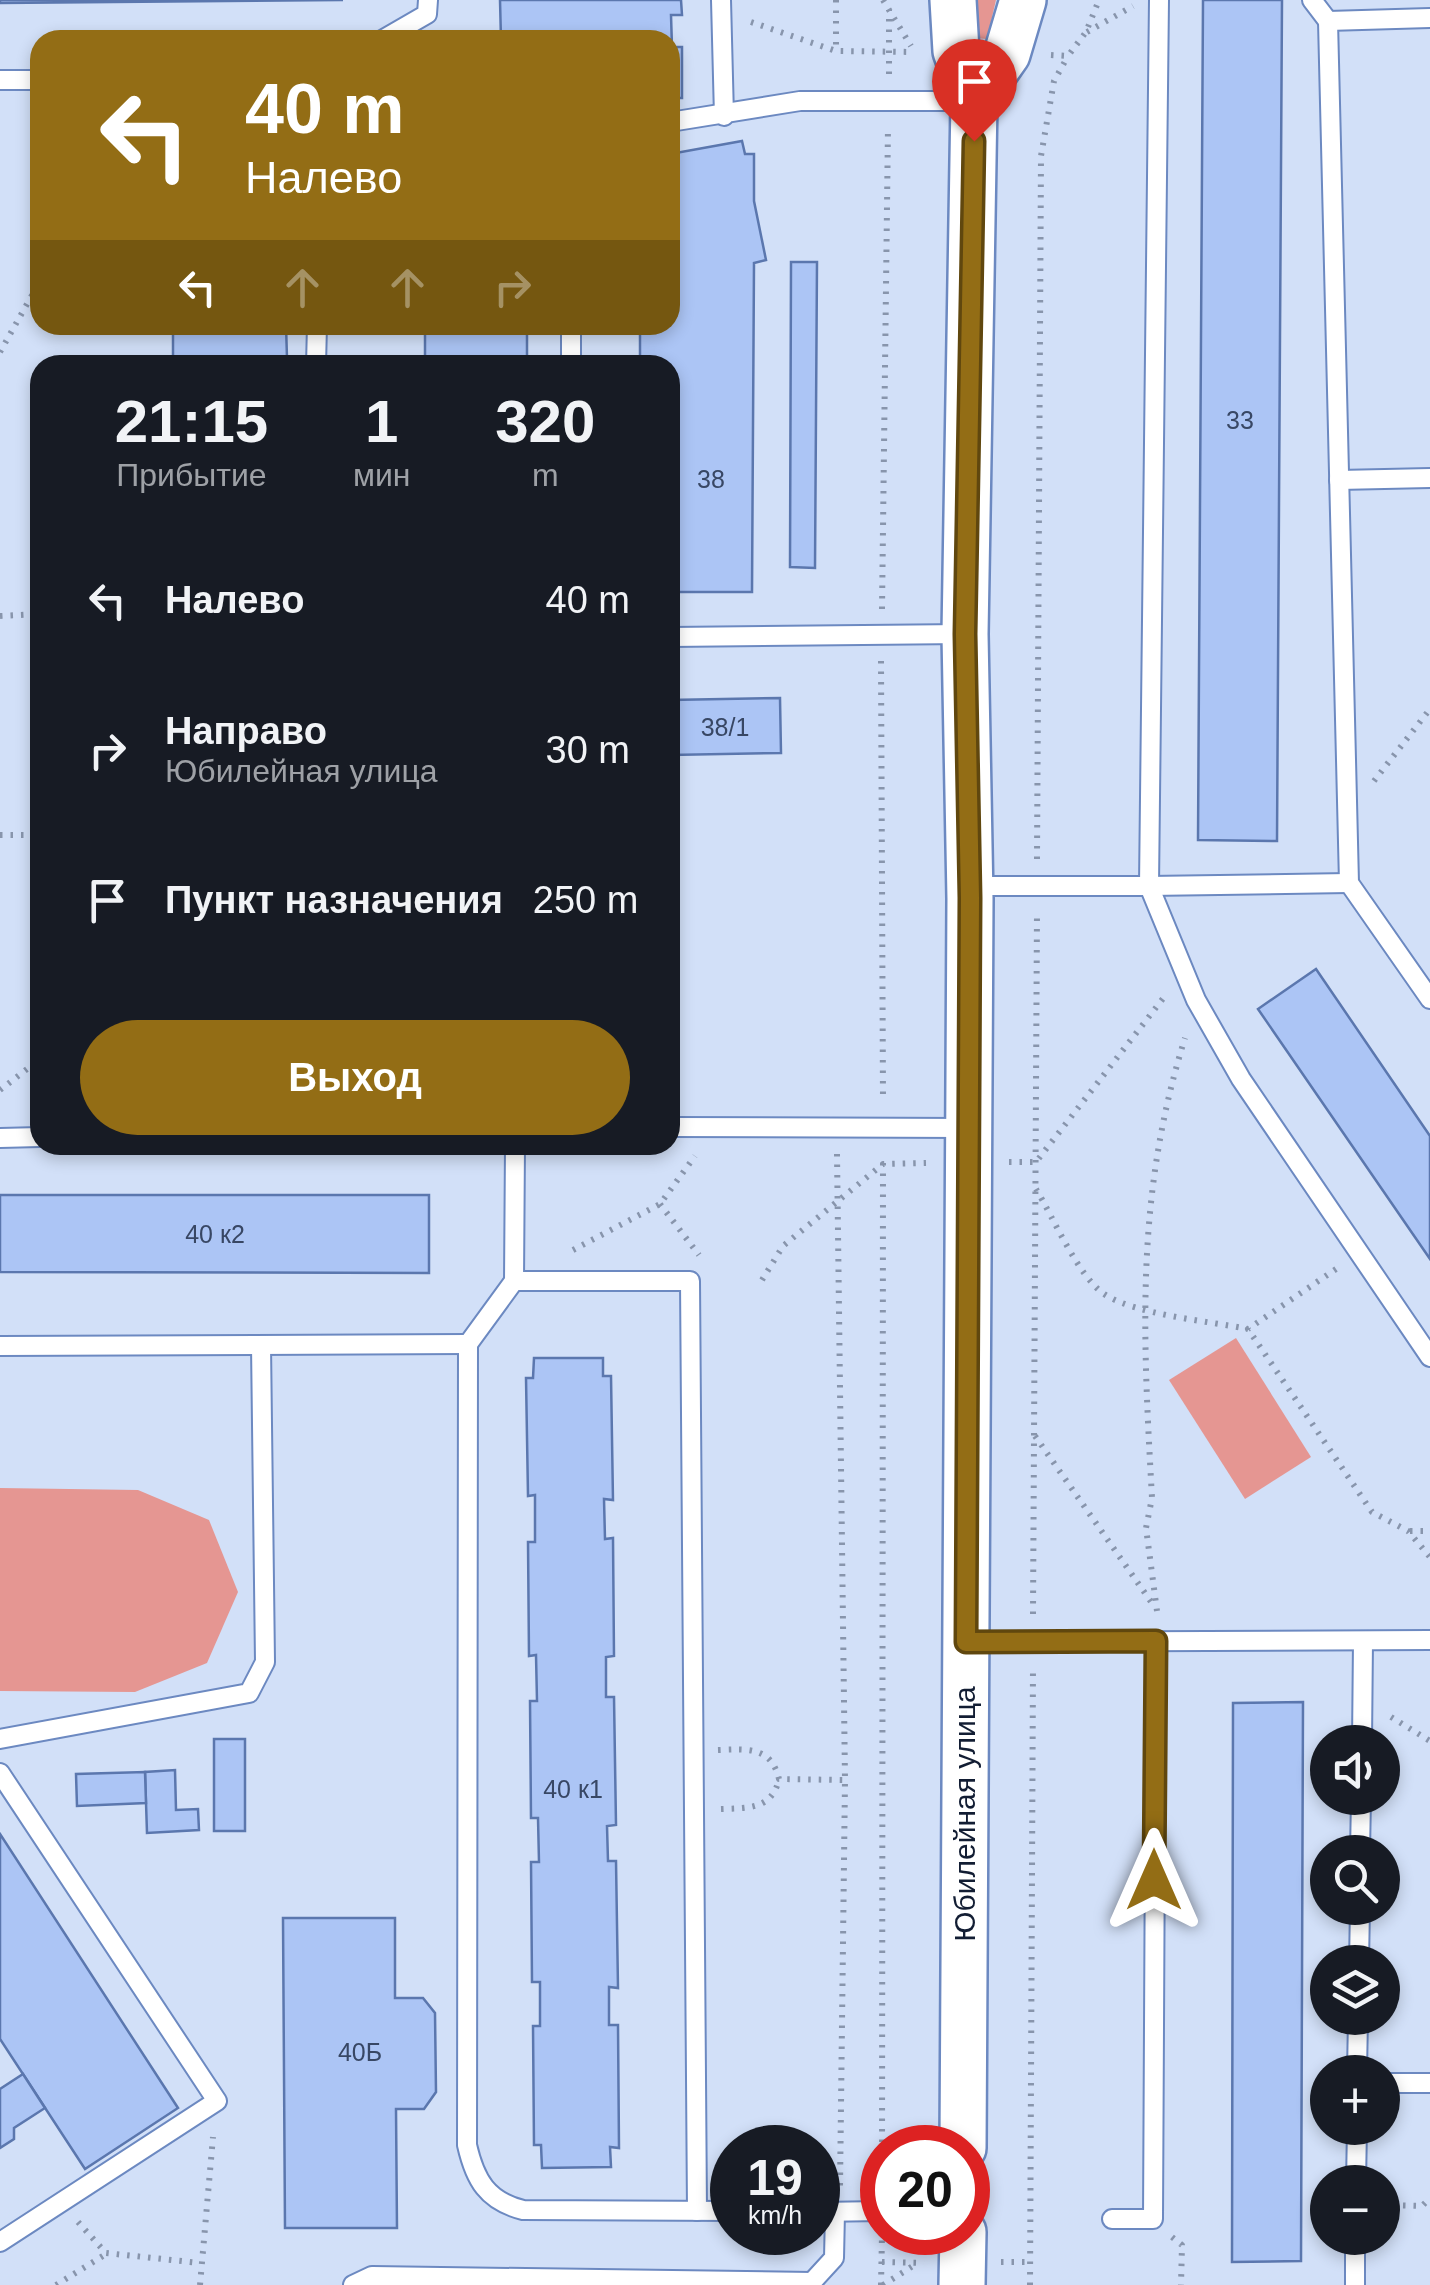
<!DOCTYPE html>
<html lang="ru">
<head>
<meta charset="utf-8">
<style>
  body { margin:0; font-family:Helvetica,sans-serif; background:#242831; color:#f1f3f6; height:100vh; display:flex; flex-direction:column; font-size:38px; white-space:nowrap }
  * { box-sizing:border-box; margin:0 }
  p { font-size:32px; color:#9ea1a6 }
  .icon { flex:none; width:55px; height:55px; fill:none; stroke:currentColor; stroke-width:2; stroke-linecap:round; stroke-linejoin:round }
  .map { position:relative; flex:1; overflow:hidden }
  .drawer { position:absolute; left:30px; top:355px; width:650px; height:800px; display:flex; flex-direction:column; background:#171b24; border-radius:30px; box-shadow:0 5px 15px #0003 }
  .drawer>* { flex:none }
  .hud { position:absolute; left:30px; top:30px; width:650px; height:305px; border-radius:30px; box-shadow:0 5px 15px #0003; background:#936d15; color:#fff; overflow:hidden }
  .controls { position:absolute; left:1310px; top:1725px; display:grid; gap:20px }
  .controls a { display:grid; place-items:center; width:90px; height:90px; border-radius:50%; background:#171b24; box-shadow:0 5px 15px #0003; font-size:50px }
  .speed { position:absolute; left:710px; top:2125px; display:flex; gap:20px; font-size:50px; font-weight:700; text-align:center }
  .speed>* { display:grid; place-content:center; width:130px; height:130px; border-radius:50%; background:#171b24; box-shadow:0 5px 15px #0003; line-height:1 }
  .speed small { font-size:25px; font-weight:400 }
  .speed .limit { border:15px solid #d22; background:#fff; color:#111 }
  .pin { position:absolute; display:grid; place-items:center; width:85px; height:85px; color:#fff; margin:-102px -42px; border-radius:50% 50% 50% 0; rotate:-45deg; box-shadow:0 0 10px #0007 }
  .pin .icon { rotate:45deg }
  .me { position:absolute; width:110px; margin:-55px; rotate:0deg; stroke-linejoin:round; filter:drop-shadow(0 0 8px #0008) }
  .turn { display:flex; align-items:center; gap:35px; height:210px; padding:0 50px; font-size:45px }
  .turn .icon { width:130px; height:130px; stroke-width:2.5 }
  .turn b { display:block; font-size:70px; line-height:85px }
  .lanes { display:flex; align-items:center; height:95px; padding:0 50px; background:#0003; justify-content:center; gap:50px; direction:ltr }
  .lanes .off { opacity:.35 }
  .eta { display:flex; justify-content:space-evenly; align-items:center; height:170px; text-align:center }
  .eta b { font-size:60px; font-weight:700; line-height:70px }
  .cta { display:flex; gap:20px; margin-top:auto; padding:20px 50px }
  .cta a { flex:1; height:115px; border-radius:60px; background:#936d15; color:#fff; font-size:40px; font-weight:700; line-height:115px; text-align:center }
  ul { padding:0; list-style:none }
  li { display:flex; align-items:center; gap:30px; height:150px; padding:0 50px }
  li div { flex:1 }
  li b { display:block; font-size:38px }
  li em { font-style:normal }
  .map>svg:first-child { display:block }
  .green { fill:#e59692 }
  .building { fill:#acc5f5; stroke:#5b77ae; stroke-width:2.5 }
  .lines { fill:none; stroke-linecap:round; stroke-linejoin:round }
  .service-casing { stroke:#6c89c1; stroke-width:22 }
  .tertiary-casing { stroke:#6c89c1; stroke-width:50 }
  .path { stroke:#8895ac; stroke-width:6; stroke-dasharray:2.5 8; stroke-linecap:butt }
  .service { stroke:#fff; stroke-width:18 }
  .tertiary { stroke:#fff; stroke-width:45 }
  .route-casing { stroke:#60470e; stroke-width:25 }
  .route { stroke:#936d15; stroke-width:18 }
  .labels { text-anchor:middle; stroke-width:9; stroke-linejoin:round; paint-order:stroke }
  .number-label { font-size:25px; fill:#384764 }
  .street-label { font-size:30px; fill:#121d33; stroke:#fff }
</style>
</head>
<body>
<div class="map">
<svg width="1430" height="2285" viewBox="0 0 1430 2285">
  <rect width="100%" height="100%" fill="#d2e0f8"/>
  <!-- green -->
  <g class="green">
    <polygon points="973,0 996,0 987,39 974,38"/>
    <polygon points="1236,1338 1311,1457 1245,1499 1169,1380"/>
    <polygon points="0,1488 138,1490 209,1520 238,1592 207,1663 135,1692 0,1691"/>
  </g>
  <!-- building -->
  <g class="building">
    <polygon points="0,0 343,0 0,3"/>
    <polygon points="500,0 681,0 682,15 671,15 672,47 682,47 682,98 670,98 670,40 501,40"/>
    <polygon points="1203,0 1282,0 1277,841 1198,840"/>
    <polygon points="742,141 745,154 754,154 754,201 766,260 754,263 752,592 670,592 670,365 640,365 640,325 670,325 670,154"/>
    <polygon points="791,262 817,262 815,568 790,567"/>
    <polygon points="173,325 286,325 287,358 173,361"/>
    <rect x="425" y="325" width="102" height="40"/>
    <polygon points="780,698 781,753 670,755 670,700"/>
    <polygon points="1316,969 1430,1136 1430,1259 1258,1009"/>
    <polygon points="0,1195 429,1195 429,1273 0,1272"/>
    <polygon points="534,1358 603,1358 603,1376 611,1376 613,1500 604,1499 605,1539 613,1538 614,1656 606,1657 606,1697 614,1697 616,1825 607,1826 608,1861 616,1861 618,1988 609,1987 609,2025 618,2025 619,2148 610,2147 611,2167 542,2168 541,2145 534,2145 533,2026 540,2026 540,1982 532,1982 531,1862 539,1862 538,1818 531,1818 530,1701 537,1701 536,1655 529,1656 528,1542 535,1542 535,1495 528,1496 526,1378 533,1378"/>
    <polygon points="1303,1702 1301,2261 1232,2262 1233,1703"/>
    <rect x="214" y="1739" width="31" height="92"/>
    <polygon points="175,1770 176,1810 198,1809 199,1830 147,1833 145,1772"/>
    <polygon points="145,1772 146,1803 77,1806 76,1774"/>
    <polygon points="0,1834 178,2108 85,2169 0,2039"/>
    <polygon points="283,1918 395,1918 395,1998 423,1998 435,2013 436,2092 424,2109 396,2109 397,2228 285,2228"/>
    <polygon points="23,2074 45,2108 14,2128 14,2139 0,2148 0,2089"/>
  </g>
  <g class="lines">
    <defs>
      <g id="service">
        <polyline points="721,0 724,116"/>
        <polyline points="1159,0 1149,886 1349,883"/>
        <polyline points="1312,0 1328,21"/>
        <polyline points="1430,18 1328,21 1349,883 1430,999"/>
        <polyline points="382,40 427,14 428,0"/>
        <polyline points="0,80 40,80"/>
        <polyline points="670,122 800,101 973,101"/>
        <polyline points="571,325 571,365"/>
        <polyline points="316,365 317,325"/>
        <polyline points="1339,480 1430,478"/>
        <polyline points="670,637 964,634"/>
        <polyline points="970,886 1149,886 1196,1000 1241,1079 1430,1357"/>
        <polyline points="670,1127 968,1128"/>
        <polyline points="0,1138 40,1137"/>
        <path d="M515,1145l-1,136 -46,63 -1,801c8,35 20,56 56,65l209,1"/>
        <polyline points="514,1281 690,1281 697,2211"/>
        <polyline points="0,1346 468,1344"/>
        <polyline points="966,1642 1430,1640"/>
        <polyline points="0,1739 249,1693 265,1662 261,1345"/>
        <polyline points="1362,1742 1363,1641"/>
        <polyline points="0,1773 217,2101 0,2242"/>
        <polyline points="1360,1852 1361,1798"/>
        <polyline points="1359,1962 1360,1908"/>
        <polyline points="1357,2072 1358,2018"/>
        <polyline points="1382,2083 1430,2083"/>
        <polyline points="1356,2182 1357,2128"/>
        <polyline points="818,2212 882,2211"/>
        <polyline points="1112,2219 1153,2219 1156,1641"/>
        <polyline points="353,2285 372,2276 812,2282 834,2258 835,2212"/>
        <polyline points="1355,2285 1355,2238"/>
      </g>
      <g id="tertiary">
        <polyline points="953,0 956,51 974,101 965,634 970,899 963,2148"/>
        <polyline points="974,101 1007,54 1023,0"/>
        <polyline points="962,2285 963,2232"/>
      </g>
    </defs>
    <!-- service casing -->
    <use href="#service" class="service-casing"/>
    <!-- tertiary casing -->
    <use href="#tertiary" class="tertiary-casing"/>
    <!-- path -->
    <g class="path">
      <polyline points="836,0 836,51"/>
      <polyline points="883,0 911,46"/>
      <polyline points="751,22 836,51 914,52"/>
      <polyline points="1087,32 1133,6"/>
      <polyline points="1051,55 1068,56 1086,32 1099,0"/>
      <polyline points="889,74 889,10"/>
      <polyline points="0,352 40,281"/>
      <polyline points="882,609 888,126"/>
      <polyline points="0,616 40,614"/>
      <polyline points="881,661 883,1099"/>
      <polyline points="1374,781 1430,709"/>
      <polyline points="0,835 40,835"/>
      <polyline points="1037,859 1041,156 1054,81 1068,56"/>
      <polyline points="0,1090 40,1059"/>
      <polyline points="837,1154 845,1780 840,2186"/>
      <polyline points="1009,1162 1036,1162 1165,996"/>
      <path d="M1036,1189c17,28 42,87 68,105 32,21 105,27 144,35"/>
      <polyline points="660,1204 699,1255"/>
      <polyline points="573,1250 660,1204 695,1156"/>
      <polyline points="1336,1269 1248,1329 1372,1512 1408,1531 1430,1557"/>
      <polyline points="762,1280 783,1246 883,1164 926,1163"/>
      <polyline points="1035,1436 1154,1606"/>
      <polyline points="1410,1531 1430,1531"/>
      <path d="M1157,1611l-11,-83 6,-30c-9,-163 -17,-301 33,-460"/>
      <polyline points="1033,1614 1037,911"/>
      <polyline points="1391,1717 1430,1741"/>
      <path d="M718,1750c29,-1 53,-4 61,29l66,1"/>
      <path d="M721,1809c26,-1 51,1 58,-30"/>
      <polyline points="882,2184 883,1156"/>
      <polyline points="1382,2205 1422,2206 1430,2198"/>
      <polyline points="78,2222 106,2253 200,2263"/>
      <polyline points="1172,2237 1182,2245 1181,2285"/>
      <polyline points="882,2262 924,2263"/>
      <polyline points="1001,2262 1030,2262"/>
      <polyline points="56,2285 106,2254"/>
      <polyline points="200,2285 213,2137"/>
      <polyline points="881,2285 882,2236"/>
      <polyline points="883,2285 916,2264"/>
      <polyline points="1030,2285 1033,1666"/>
    </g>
    <!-- service -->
    <use href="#service" class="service"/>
    <!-- tertiary -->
    <use href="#tertiary" class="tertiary"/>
  </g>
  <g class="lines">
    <defs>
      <polyline id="route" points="974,141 965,634 970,898 966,1642 1156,1641 1154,1880"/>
    </defs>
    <!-- route casing -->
    <use href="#route" class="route-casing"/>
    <!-- route -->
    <use href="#route" class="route"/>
  </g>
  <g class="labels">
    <!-- number labels -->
    <g class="number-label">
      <text x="1240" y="429">33</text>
      <text x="711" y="488">38</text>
      <text x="725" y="736">38/1</text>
      <text x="215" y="1243">40 к2</text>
      <text x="573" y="1798">40 к1</text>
      <text x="360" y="2061">40Б</text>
    </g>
    <!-- street labels -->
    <g class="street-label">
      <text transform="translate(965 1814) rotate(-90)" y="10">Юбилейная улица</text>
    </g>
  </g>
</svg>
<div class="controls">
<a><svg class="icon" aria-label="sound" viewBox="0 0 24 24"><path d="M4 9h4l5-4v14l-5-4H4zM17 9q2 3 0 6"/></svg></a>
<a><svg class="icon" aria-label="search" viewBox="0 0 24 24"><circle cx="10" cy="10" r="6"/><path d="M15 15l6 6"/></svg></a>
<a><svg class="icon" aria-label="layers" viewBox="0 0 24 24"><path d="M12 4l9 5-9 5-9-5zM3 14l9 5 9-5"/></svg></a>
<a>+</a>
<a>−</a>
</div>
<div class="speed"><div>19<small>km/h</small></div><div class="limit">20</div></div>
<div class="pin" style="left:974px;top:141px;background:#d93025"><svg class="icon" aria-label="arrive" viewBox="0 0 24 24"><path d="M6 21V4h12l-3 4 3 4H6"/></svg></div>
<svg class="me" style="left:1154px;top:1880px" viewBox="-20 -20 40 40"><path d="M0-17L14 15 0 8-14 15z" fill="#936d15" stroke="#fff" stroke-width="4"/></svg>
<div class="hud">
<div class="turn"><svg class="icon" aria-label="left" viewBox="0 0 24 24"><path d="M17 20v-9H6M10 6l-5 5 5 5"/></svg><div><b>40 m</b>Налево</div></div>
<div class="lanes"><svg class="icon" aria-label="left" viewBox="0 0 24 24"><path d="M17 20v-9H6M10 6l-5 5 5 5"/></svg><svg class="icon off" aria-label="ahead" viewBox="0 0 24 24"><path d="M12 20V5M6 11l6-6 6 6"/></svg><svg class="icon off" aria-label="ahead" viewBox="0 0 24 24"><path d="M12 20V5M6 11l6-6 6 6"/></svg><svg class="icon off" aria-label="right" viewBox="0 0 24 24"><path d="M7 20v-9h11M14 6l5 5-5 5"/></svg></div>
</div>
<section class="drawer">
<div class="eta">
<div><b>21:15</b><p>Прибытие</p></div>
<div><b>1</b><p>мин</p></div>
<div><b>320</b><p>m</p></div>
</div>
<ul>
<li><svg class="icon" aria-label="left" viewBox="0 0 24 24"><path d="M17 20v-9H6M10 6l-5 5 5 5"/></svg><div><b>Налево</b></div><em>40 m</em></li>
<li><svg class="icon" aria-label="right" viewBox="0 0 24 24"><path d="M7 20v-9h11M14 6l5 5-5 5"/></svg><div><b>Направо</b><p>Юбилейная улица</p></div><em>30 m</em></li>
<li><svg class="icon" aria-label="arrive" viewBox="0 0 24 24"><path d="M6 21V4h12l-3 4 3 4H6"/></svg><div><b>Пункт назначения</b></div><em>250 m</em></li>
</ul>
<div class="cta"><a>Выход</a></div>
</section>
</div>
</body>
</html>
